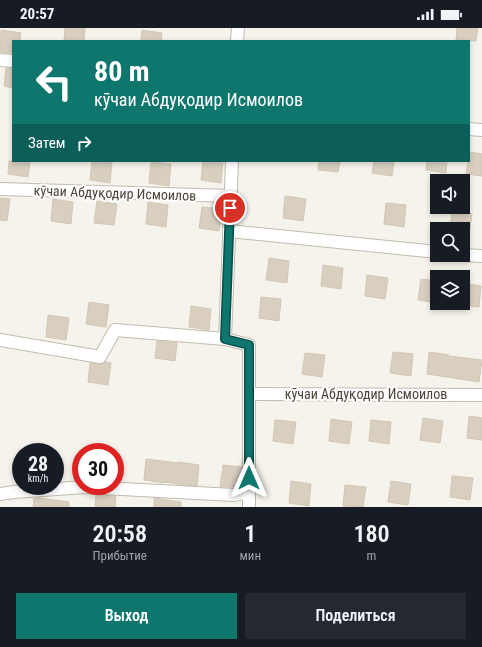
<!DOCTYPE html>
<html lang="ru">
<head>
<meta charset="utf-8">
<style>
  body { margin:0; font-family:"Roboto Condensed",sans-serif; background:#242831; color:#f1f3f6; height:100vh; display:flex; flex-direction:column; font-size:15px; white-space:nowrap }
  * { box-sizing:border-box; margin:0 }
  p { font-size:13px; color:#9ea1a6 }
  .icon { flex:none; width:22px; height:22px; fill:none; stroke:currentColor; stroke-width:2; stroke-linecap:round; stroke-linejoin:round }
  .map { position:relative; height:479px; overflow:hidden }
  .side { display:flex; flex-direction:column; background:#171b24; flex:1 }
  .side>* { flex:none }
  .banner { position:absolute; left:12px; top:12px; width:458px; height:122px; border-radius:0px; box-shadow:0 2px 6px #0003; background:#0f766e; color:#fff; overflow:hidden }
  .fabs { position:absolute; left:430px; top:146px; display:grid; gap:8px }
  .fabs a { display:grid; place-items:center; width:40px; height:40px; border-radius:0px; background:#171b24; box-shadow:0 2px 6px #0003; font-size:20px }
  .speed { position:absolute; left:12px; top:415px; display:flex; gap:8px; font-size:20px; font-weight:700; text-align:center }
  .speed>* { display:grid; place-content:center; width:52px; height:52px; border-radius:50%; background:#171b24; box-shadow:0 2px 6px #0003; line-height:1 }
  .speed small { font-size:10px; font-weight:400 }
  .speed .limit { border:6px solid #d22; background:#fff; color:#111 }
  .pin { position:absolute; display:grid; place-items:center; width:34px; height:34px; color:#fff; margin:-17px; border:2px solid #fff; border-radius:50%; box-shadow:0 1px 4px #0007 }
  .me { position:absolute; width:44px; margin:-22px; rotate:0deg; stroke-linejoin:round; filter:drop-shadow(0 0 3px #0008) }
  .turn { display:flex; align-items:center; gap:14px; height:84px; padding:0 16px; font-size:18px }
  .turn .icon { width:52px; height:52px; stroke-width:2.5 }
  .turn b { display:block; font-size:28px; line-height:34px }
  .then { display:flex; align-items:center; height:38px; padding:0 16px; background:#0003; gap:8px; font-size:15px }
  .eta { display:flex; justify-content:space-evenly; align-items:center; height:68px; text-align:center }
  .eta b { font-size:24px; font-weight:600; line-height:28px }
  .action { display:flex; gap:8px; margin-top:auto; padding:8px 16px }
  .action a { flex:1; height:46px; border-radius:0px; background:#0f766e; color:#fff; font-size:16px; font-weight:600; line-height:46px; text-align:center }
  .action a+a { background:#242831; color:#f1f3f6 }
  .status { display:flex; justify-content:space-between; align-items:center; height:28px; padding:0 20px; background:#171b24; direction:ltr }
  .status svg { height:11px; fill:currentColor }
  .map>svg:first-child { display:block }
  .building { fill:#d8cfc1; stroke:#d3c7b4 }
  .lines { fill:none; stroke-linecap:round; stroke-linejoin:round }
  .minor-casing { stroke:#c2bbae; stroke-width:14 }
  .minor { stroke:#fff; stroke-width:12 }
  .route-casing { stroke:#0a4d48; stroke-width:10 }
  .route { stroke:#0f766e; stroke-width:7 }
  .labels { text-anchor:middle; stroke-width:4; stroke-linejoin:round; paint-order:stroke }
  .street-label { font-size:14px; fill:#4b4439; stroke:#fff }
</style>
</head>
<body>
<div class="status"><b>20:57</b><svg viewBox="0 0 49 12"><path d="M0 12V9h3v3zM5 12V6h3v6zM10 12V3h3v9zM15 12V0h3v12zM26 1h20v11H26zM47 4h2v5h-2z"/></svg></div>
<div class="map">
<svg width="482" height="479" viewBox="0 0 482 479">
  <rect width="100%" height="100%" fill="#f6f3ec"/>
  <!-- building -->
  <g class="building">
    <polygon points="65,0 85,0 84,13 64,13"/>
    <polygon points="457,0 478,0 476,13 456,13"/>
    <polygon points="1,2 21,5 20,13 13,13 13,25 0,24"/>
    <polygon points="142,2 162,5 161,13 141,13"/>
    <polygon points="6,40 13,40 13,60 4,58"/>
    <polygon points="469,124 482,126 482,148 466,146 468,133 469,133"/>
    <polygon points="9,133 30,133 28,149 8,146"/>
    <polygon points="92,133 112,133 110,155 90,152"/>
    <polygon points="203,133 223,133 221,155 201,152"/>
    <polygon points="319,133 340,133 338,144 318,142"/>
    <polygon points="374,133 394,133 392,148 372,145"/>
    <polygon points="427,133 447,133 446,145 426,142"/>
    <polygon points="151,134 171,136 169,158 149,155"/>
    <polygon points="285,168 306,171 303,193 283,190"/>
    <polygon points="0,170 10,171 7,193 0,192"/>
    <polygon points="53,171 73,174 71,196 51,193"/>
    <polygon points="97,173 117,176 114,197 94,195"/>
    <polygon points="148,174 168,177 166,199 146,196"/>
    <polygon points="386,175 406,177 404,199 384,196"/>
    <polygon points="202,179 222,181 219,203 199,200"/>
    <polygon points="452,183 472,186 470,201 450,201"/>
    <polygon points="269,230 289,233 287,255 266,252"/>
    <polygon points="323,237 343,240 341,261 321,258"/>
    <polygon points="367,247 388,250 385,271 365,268"/>
    <polygon points="421,251 437,253 437,275 418,272"/>
    <polygon points="463,255 481,258 479,279 463,277"/>
    <polygon points="261,269 281,271 279,293 259,290"/>
    <polygon points="89,274 109,277 106,299 86,296"/>
    <polygon points="191,278 211,281 209,302 189,299"/>
    <polygon points="48,287 69,290 66,312 46,309"/>
    <polygon points="157,313 177,315 175,333 155,330"/>
    <polygon points="393,324 413,326 411,348 390,345"/>
    <polygon points="429,324 449,327 449,328 482,332 479,354 427,346"/>
    <polygon points="305,325 325,327 322,349 302,346"/>
    <polygon points="105,334 111,335 108,357 88,354 90,335 99,336 103,336"/>
    <polygon points="469,388 482,390 482,412 467,410"/>
    <polygon points="423,390 443,393 440,415 420,412"/>
    <polygon points="331,391 352,394 349,416 329,413"/>
    <polygon points="275,392 296,394 293,416 273,413"/>
    <polygon points="371,392 391,394 389,416 369,413"/>
    <polygon points="146,431 179,435 179,434 199,437 197,458 185,457 164,454 164,455 144,452"/>
    <polygon points="223,437 242,439 240,458 233,459 220,459"/>
    <polygon points="452,448 473,450 470,472 450,469"/>
    <polygon points="291,453 311,456 309,478 289,475"/>
    <polygon points="391,453 411,456 408,477 388,474"/>
    <polygon points="345,457 366,459 363,479 343,478"/>
    <polygon points="96,467 116,468 115,479 95,479"/>
    <polygon points="34,470 39,470 69,474 69,479 33,479"/>
    <polygon points="154,470 181,474 181,479 154,479"/>
  </g>
  <g class="lines">
    <defs>
      <g id="minor">
        <polyline points="237,13 238,0"/>
        <polyline points="0,32 13,33"/>
        <polyline points="469,101 482,102"/>
        <polyline points="0,161 231,168"/>
        <polyline points="229,203 437,224"/>
        <polyline points="463,227 482,228"/>
        <polyline points="225,311 232,133"/>
        <polyline points="0,312 100,329 115,302 225,311 249,317 249,479"/>
        <polyline points="249,366 482,367"/>
        <polyline points="0,466 14,464 85,459 234,467 249,464"/>
      </g>
    </defs>
    <!-- minor casing -->
    <use href="#minor" class="minor-casing"/>
    <!-- minor -->
    <use href="#minor" class="minor"/>
  </g>
  <g class="lines">
    <defs>
      <polyline id="route" points="230,180 225,311 249,317 249,450"/>
    </defs>
    <!-- route casing -->
    <use href="#route" class="route-casing"/>
    <!-- route -->
    <use href="#route" class="route"/>
  </g>
  <g class="labels">
    <!-- street labels -->
    <g class="street-label">
      <text transform="translate(115 165) rotate(2)" y="5">кӯчаи Абдуқодир Исмоилов</text>
      <text x="366" y="371">кӯчаи Абдуқодир Исмоилов</text>
    </g>
  </g>
</svg>
<div class="fabs">
<a><svg class="icon" aria-label="sound" viewBox="0 0 24 24"><path d="M4 9h4l5-4v14l-5-4H4zM17 9q2 3 0 6"/></svg></a>
<a><svg class="icon" aria-label="search" viewBox="0 0 24 24"><circle cx="10" cy="10" r="6"/><path d="M15 15l6 6"/></svg></a>
<a><svg class="icon" aria-label="layers" viewBox="0 0 24 24"><path d="M12 4l9 5-9 5-9-5zM3 14l9 5 9-5"/></svg></a>
</div>
<div class="speed"><div>28<small>km/h</small></div><div class="limit">30</div></div>
<div class="pin" style="left:230px;top:180px;background:#d93025"><svg class="icon" aria-label="arrive" viewBox="0 0 24 24"><path d="M6 21V4h12l-3 4 3 4H6"/></svg></div>
<svg class="me" style="left:249px;top:450px" viewBox="-20 -20 40 40"><path d="M0-17L14 15 0 8-14 15z" fill="#0f766e" stroke="#fff" stroke-width="4"/></svg>
<div class="banner">
<div class="turn"><svg class="icon" aria-label="left" viewBox="0 0 24 24"><path d="M17 20v-9H6M10 6l-5 5 5 5"/></svg><div><b>80 m</b>кӯчаи Абдуқодир Исмоилов</div></div>
<div class="then">Затем<svg class="icon" aria-label="right" viewBox="0 0 24 24"><path d="M7 20v-9h11M14 6l5 5-5 5"/></svg></div>
</div>
</div>
<section class="side">
<div class="eta">
<div><b>20:58</b><p>Прибытие</p></div>
<div><b>1</b><p>мин</p></div>
<div><b>180</b><p>m</p></div>
</div>
<div class="action"><a>Выход</a><a>Поделиться</a></div>
</section>
</body>
</html>
